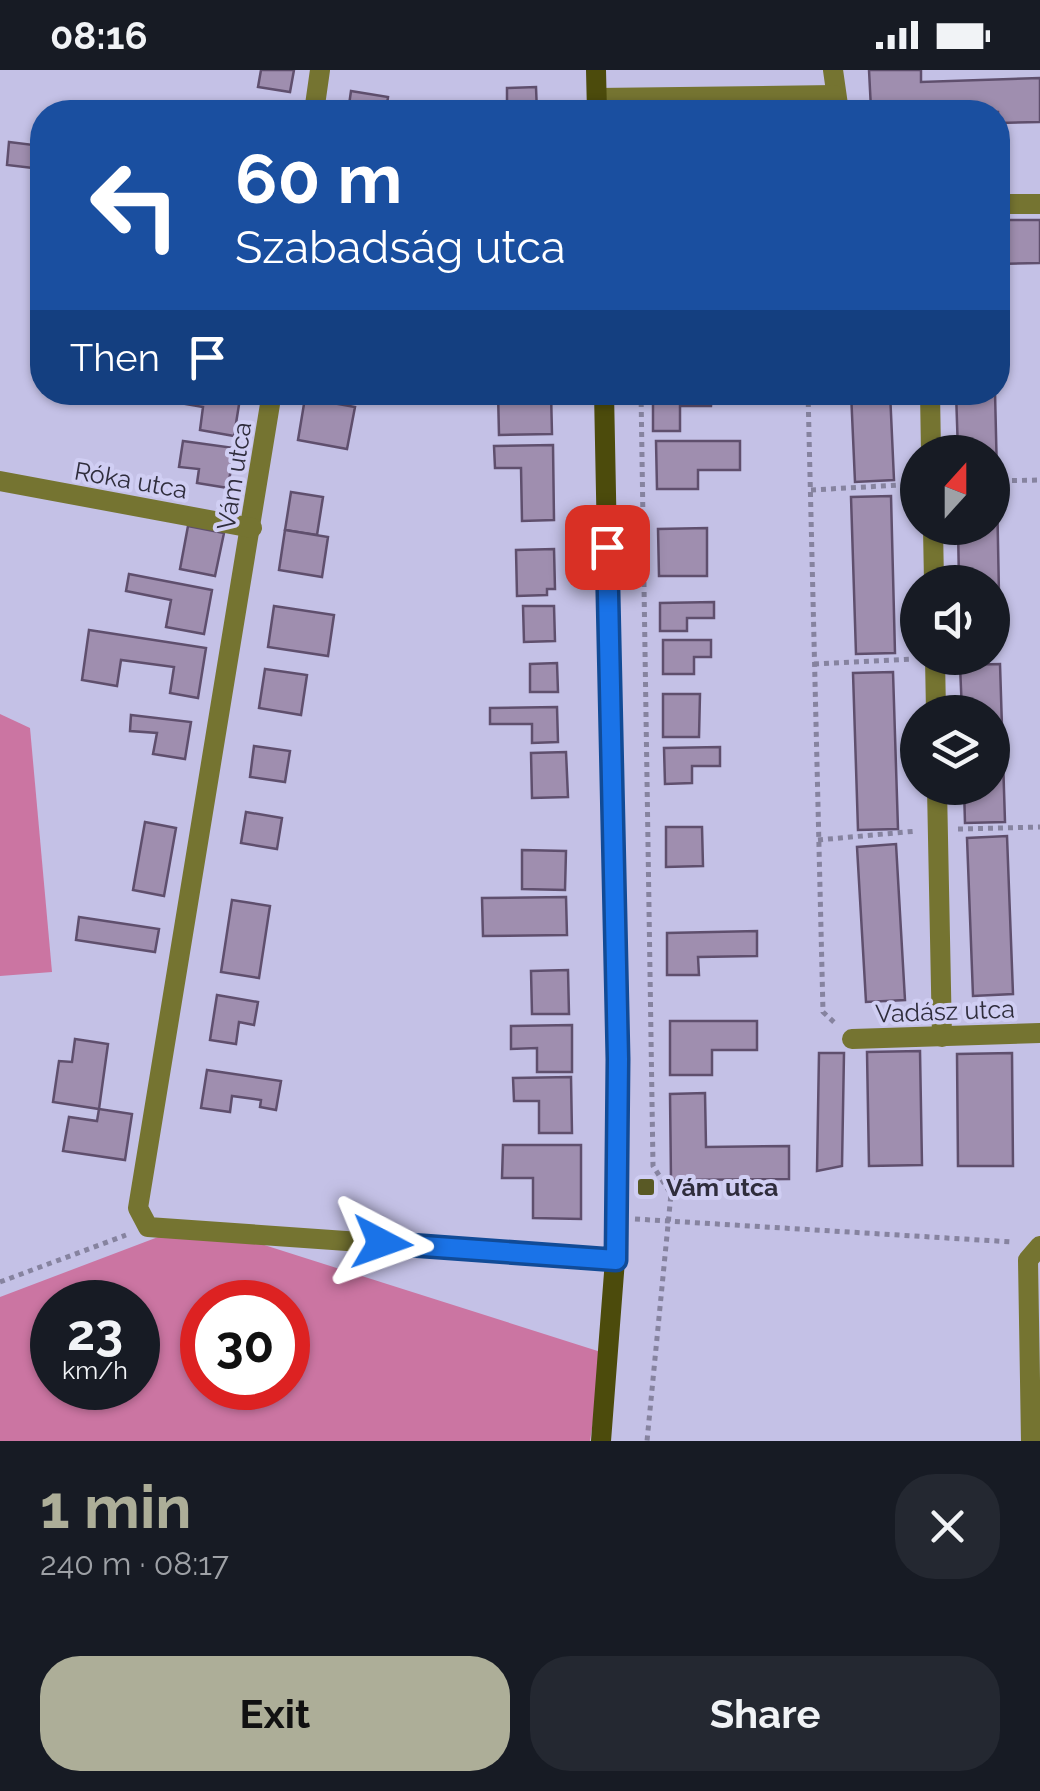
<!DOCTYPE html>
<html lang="en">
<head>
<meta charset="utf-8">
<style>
  body { margin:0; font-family:Raleway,sans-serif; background:#242831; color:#f1f3f6; height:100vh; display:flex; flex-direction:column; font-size:38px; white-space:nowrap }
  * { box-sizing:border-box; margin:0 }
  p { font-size:32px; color:#9ea1a6 }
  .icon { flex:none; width:55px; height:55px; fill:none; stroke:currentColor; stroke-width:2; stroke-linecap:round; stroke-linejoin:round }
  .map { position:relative; height:1371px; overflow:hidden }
  .side { display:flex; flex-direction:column; background:#171b24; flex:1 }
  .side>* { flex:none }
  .guide { position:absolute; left:30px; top:30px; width:980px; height:305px; border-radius:40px; box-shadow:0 2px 8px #0004; background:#1a4fa0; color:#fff; overflow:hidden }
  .needle { width:65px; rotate:21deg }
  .buttons { position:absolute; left:900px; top:365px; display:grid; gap:20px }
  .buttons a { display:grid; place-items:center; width:110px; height:110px; border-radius:50%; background:#171b24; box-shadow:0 2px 8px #0004; font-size:50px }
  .speed { position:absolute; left:30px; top:1210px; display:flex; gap:20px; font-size:50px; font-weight:700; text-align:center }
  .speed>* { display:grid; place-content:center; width:130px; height:130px; border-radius:50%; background:#171b24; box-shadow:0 2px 8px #0004; line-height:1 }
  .speed small { font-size:25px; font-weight:400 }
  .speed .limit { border:15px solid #d22; background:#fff; color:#111 }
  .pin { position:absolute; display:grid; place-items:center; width:85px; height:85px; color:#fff; margin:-42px; border-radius:20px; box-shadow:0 5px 15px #0006 }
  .me { position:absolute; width:110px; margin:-55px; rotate:94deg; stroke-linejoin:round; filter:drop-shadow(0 0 8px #0008) }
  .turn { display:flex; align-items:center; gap:35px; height:210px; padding:0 40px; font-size:45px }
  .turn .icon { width:130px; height:130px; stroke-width:2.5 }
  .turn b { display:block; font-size:70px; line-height:85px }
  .then { display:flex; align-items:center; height:95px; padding:0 40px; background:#0003; gap:20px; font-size:38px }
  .round { display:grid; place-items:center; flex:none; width:105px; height:105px; border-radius:40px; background:#242831 }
  .summary { display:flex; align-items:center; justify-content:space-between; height:170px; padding:0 40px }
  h1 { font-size:60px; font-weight:700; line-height:75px; color:#adae98 }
  .primary-button { display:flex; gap:20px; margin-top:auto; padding:20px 40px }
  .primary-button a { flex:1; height:115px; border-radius:40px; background:#adae98; color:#111; font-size:40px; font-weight:700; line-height:115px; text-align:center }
  .primary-button a+a { background:#242831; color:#f1f3f6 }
  .status { display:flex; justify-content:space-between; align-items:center; height:70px; padding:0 50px; background:#171b24; direction:ltr }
  .status svg { height:28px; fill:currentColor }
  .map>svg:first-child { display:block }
  .green { fill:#cb75a2; fill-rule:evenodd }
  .building { fill:#9f8eaf; stroke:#5f4f6d; stroke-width:2.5 }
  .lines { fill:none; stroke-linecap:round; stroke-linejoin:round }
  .path { stroke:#86839f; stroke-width:5; stroke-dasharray:5 5; stroke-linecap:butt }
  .minor { stroke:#757431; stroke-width:20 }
  .secondary { stroke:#4c4b0c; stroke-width:20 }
  .route-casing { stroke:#114b97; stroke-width:25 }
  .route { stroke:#1a73e8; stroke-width:18 }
  .poi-dot { fill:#595925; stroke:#d0cef3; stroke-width:4 }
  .labels { text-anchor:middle; stroke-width:8; stroke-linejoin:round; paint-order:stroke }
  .street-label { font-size:25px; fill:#2f2d3c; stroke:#d0cef3 }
  .poi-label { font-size:25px; font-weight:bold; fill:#2f2d3c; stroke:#d0cef3; text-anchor:start }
</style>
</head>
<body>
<div class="status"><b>08:16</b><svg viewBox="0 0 49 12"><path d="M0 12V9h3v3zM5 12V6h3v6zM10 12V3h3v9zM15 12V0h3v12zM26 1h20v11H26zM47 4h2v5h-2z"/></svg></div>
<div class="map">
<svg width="1040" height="1371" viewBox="0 0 1040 1371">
  <rect width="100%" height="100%" fill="#c4c1e6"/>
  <!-- green -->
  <g class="green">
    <polygon points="0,644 30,658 52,902 0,906"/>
    <path d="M195,1153l409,130 -14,88h-590v-144zM52,1232h86v86h-86zM202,1232h86v86h-86z"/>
  </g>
  <!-- building -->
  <g class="building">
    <polygon points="261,0 294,0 290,22 258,17"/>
    <polygon points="869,0 921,0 921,12 1040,8 1040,52 998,53 998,42 871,39"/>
    <polygon points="536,17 537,42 507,42 507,18"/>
    <polygon points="351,21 388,27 386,42 348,42"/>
    <polygon points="9,72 42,76 42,99 7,95"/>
    <polygon points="998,150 1040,150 1040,193 998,194"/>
    <polygon points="182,322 241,322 234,366 200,360 203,337 180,333"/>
    <polygon points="498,322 551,322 552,364 499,365"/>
    <polygon points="653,322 712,322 711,336 680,336 680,361 653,361"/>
    <polygon points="851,322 890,322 894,410 855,412"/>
    <polygon points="956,322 995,322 997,406 992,406 992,382 958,382"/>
    <polygon points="305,328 355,337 347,379 298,370"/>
    <polygon points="183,371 234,378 228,418 197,413 199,399 179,397"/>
    <polygon points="656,371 740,371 740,400 698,400 698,419 657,419"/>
    <polygon points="553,375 554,450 522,451 521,398 495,398 494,376"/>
    <polygon points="992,420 997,420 1000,578 992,578 992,512 959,512 958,458 992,458"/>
    <polygon points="291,422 323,427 317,465 285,460"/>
    <polygon points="891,426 895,583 856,584 851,427"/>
    <polygon points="188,456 224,463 215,506 180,499"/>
    <polygon points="707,458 707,506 659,506 658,459"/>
    <polygon points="285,460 328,467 322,507 279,500"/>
    <polygon points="554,479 555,519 547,519 547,525 517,526 516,480"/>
    <polygon points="129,504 212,520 204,564 166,557 171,530 126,521"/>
    <polygon points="714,532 714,548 687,548 687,561 660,561 660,533"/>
    <polygon points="274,536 334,545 328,586 268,577"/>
    <polygon points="523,536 554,536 555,571 524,572"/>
    <polygon points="89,560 206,578 198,628 170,623 174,597 121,590 117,616 82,610"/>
    <polygon points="663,570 711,570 711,587 694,587 694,604 663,604"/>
    <polygon points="557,593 558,622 530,622 530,594"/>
    <polygon points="1000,594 1005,752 965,753 964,718 992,718 992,642 962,642 960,595"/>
    <polygon points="265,599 307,605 301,645 259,638"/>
    <polygon points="893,602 898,759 858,760 853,603"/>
    <polygon points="663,624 700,624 699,667 663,667"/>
    <polygon points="557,637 558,672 532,673 532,654 490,654 490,638"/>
    <polygon points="131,645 191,652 185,689 153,684 157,663 130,661"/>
    <polygon points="254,676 290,681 285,712 250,707"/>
    <polygon points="720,677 720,696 692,696 692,713 665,714 664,678"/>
    <polygon points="566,682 568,727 532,728 531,683"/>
    <polygon points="246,742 282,748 277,779 241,773"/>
    <polygon points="145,752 176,758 164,826 133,820"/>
    <polygon points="666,757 702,757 703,796 666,797"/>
    <polygon points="1007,766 1013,924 973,926 967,768"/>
    <polygon points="896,774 905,930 866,932 857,777"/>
    <polygon points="522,780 566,781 565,820 522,819"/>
    <polygon points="566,827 567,865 483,866 482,828"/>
    <polygon points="232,830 270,836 259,908 221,902"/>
    <polygon points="79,847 159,859 155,882 76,870"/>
    <polygon points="757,861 757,886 698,887 699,905 667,905 667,863"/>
    <polygon points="568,900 569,944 532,944 531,901"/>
    <polygon points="217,925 258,932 254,955 239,952 236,974 210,970"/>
    <polygon points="670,951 757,951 757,980 712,980 712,1005 670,1005"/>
    <polygon points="572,955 572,1002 537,1002 537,978 511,979 511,956"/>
    <polygon points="75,969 108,974 99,1039 53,1032 59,991 72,992"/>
    <polygon points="920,981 922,1095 869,1096 867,982"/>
    <polygon points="819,983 844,983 842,1096 817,1101"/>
    <polygon points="1012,983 1013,1096 958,1096 957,984"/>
    <polygon points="207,1000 281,1011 276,1040 260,1037 261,1030 232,1026 230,1042 201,1038"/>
    <polygon points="571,1007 572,1063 539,1063 539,1031 514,1031 513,1008"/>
    <polygon points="705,1023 706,1077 789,1076 789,1109 671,1110 670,1024"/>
    <polygon points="99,1039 132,1044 125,1090 63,1081 69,1047 97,1051"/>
    <polygon points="503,1075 581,1075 581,1149 533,1148 533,1108 502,1108"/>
  </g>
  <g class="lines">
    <!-- path -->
    <g class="path">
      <polyline points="641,322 653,1096 671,1124 647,1371"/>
      <polyline points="808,322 823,942 836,954"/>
      <polyline points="992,411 1040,410"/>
      <polyline points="811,420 918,414"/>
      <polyline points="814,594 912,589"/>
      <polyline points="958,759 1040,757"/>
      <polyline points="818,770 917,761"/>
      <polyline points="635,1149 1013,1172"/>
      <polyline points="0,1212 126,1165"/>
    </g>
    <!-- minor -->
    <g class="minor">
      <polyline points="833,0 839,42"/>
      <polyline points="597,28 834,25"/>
      <polyline points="314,42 320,0"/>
      <polyline points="998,134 1040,134"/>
      <polyline points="272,322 138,1138 148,1157 615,1190"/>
      <polyline points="930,322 931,382"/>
      <polyline points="0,411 252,458"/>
      <polyline points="933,458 934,512"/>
      <polyline points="935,588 936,642"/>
      <polyline points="937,718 942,967"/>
      <polyline points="852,969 1040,963"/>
      <polyline points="1031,1371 1028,1190 1040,1176"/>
    </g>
    <!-- secondary -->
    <g class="secondary">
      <polyline points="596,0 597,42"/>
      <polyline points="601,1371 615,1190 618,1029 604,322"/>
    </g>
  </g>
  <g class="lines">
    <defs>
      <polyline id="route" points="382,1173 616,1190 618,989 607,477"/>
    </defs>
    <!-- route casing -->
    <use href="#route" class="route-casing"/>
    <!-- route -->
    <use href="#route" class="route"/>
  </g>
  <!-- markers -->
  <rect class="poi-dot" x="636" y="1107" width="20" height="20" rx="5"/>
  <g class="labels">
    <!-- street labels -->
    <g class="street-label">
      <text transform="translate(234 406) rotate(-81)" y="9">Vám utca</text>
      <text transform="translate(131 410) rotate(10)" y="9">Róka utca</text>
      <text transform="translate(945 941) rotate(-2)" y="9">Vadász utca</text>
    </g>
    <!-- poi labels -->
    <g class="poi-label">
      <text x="666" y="1126">Vám utca</text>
    </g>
  </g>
</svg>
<div class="buttons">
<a><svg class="needle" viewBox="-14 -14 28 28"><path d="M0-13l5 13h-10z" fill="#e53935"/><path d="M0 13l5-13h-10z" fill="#9ea1a6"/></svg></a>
<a><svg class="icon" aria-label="sound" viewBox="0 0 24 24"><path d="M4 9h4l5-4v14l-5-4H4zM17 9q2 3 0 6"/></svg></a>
<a><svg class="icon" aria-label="layers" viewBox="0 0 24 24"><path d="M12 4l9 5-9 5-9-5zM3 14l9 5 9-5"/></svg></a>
</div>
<div class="speed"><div>23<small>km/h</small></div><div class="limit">30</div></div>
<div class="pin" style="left:607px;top:477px;background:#d93025"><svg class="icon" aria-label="arrive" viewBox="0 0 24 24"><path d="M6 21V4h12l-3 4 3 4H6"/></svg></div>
<svg class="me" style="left:382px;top:1173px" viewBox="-20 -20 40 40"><path d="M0-17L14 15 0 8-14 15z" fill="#1a73e8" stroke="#fff" stroke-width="4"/></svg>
<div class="guide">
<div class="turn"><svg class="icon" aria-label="left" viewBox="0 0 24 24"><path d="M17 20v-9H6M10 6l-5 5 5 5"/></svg><div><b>60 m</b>Szabadság utca</div></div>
<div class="then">Then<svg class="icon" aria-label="arrive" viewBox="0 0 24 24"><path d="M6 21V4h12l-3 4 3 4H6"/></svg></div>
</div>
</div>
<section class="side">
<div class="summary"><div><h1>1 min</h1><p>240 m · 08:17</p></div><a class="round"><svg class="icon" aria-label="close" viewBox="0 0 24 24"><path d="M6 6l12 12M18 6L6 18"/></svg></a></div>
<div class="primary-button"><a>Exit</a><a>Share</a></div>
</section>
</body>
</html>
